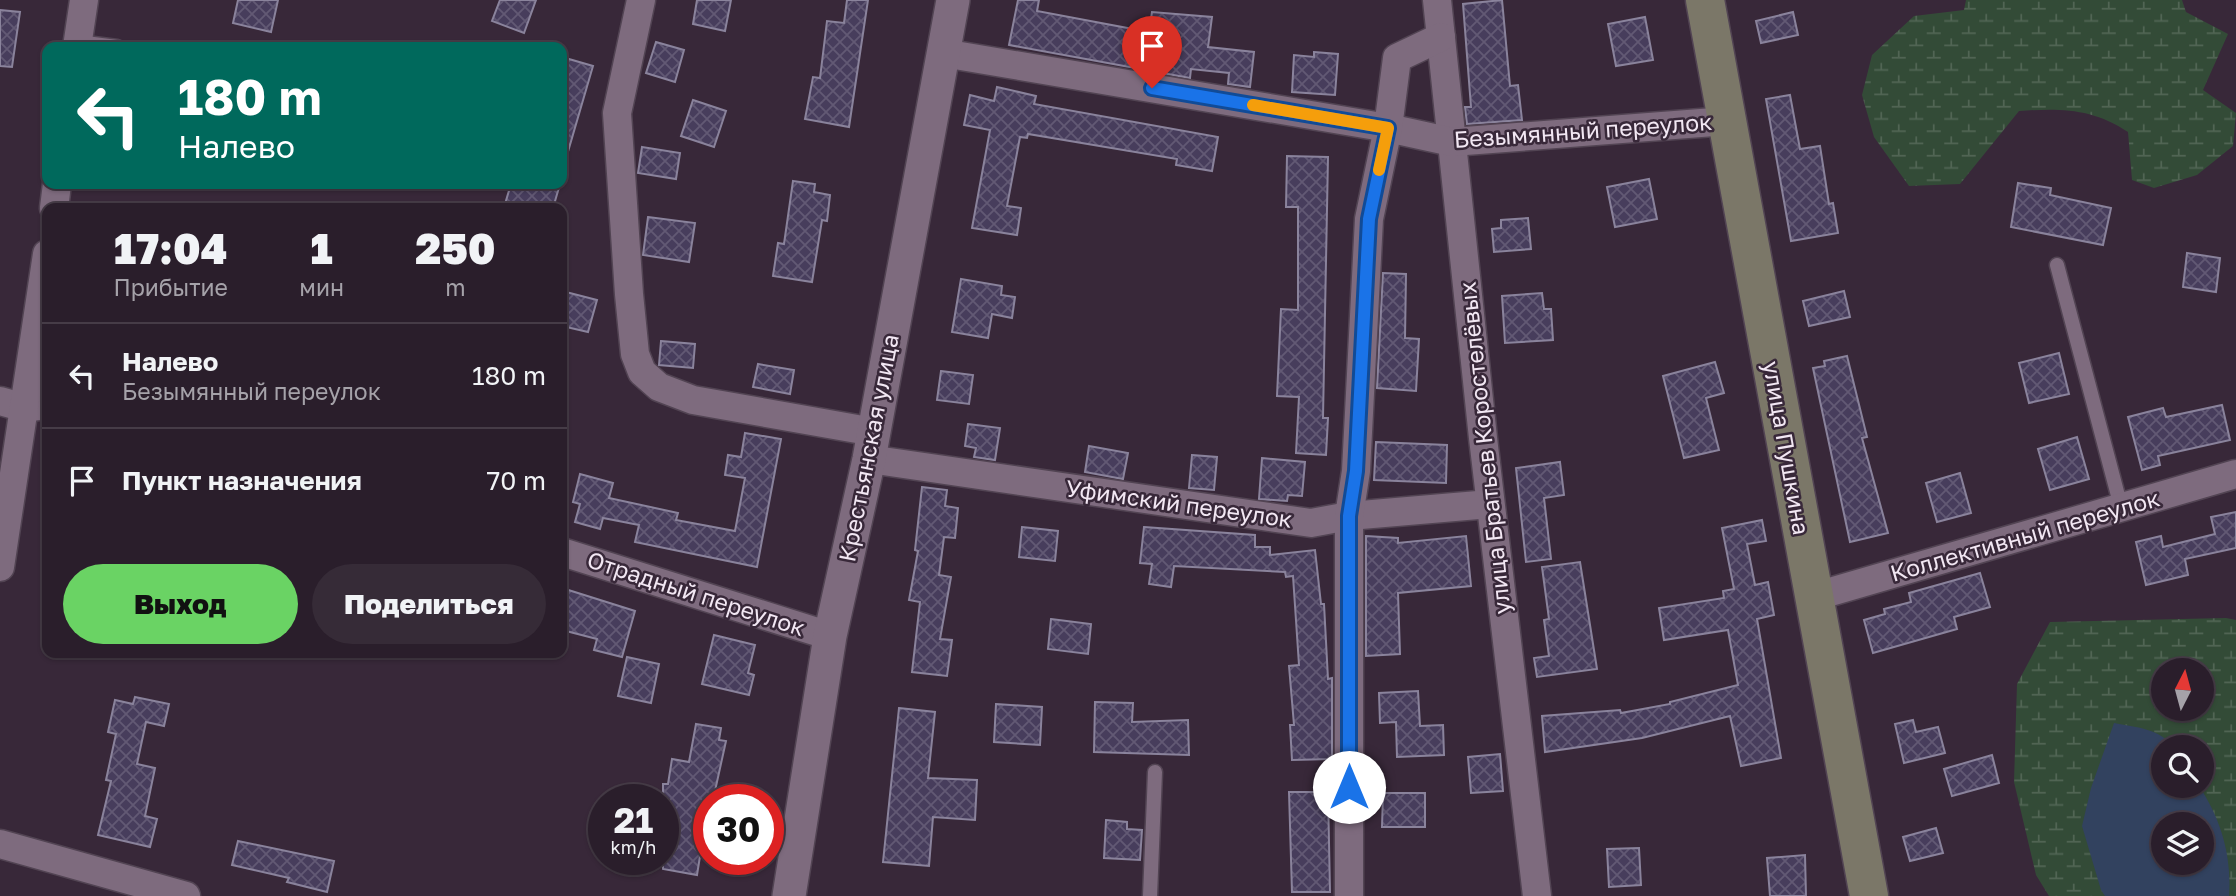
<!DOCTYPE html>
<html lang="ru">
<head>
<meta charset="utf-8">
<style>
  body { margin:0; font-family:"Golos Text",sans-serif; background:#362b37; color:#f1f3f6; height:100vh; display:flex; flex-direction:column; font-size:26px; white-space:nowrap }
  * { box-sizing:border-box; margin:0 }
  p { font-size:23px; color:#a5a2a9 }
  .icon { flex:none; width:38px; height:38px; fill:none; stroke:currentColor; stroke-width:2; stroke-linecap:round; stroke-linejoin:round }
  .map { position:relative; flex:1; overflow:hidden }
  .sheet { position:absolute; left:42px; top:203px; width:525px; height:455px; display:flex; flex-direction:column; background:#2a1e2b; border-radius:14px; box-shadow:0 2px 5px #0004,0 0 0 2px #463c47 }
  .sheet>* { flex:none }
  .banner { position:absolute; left:42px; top:42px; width:525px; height:147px; border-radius:14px; box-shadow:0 2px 5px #0004,0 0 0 2px #463c47; background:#00695c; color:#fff; overflow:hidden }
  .needle { width:46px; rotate:6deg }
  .tools { position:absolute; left:2151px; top:658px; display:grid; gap:14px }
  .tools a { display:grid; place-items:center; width:63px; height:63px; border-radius:50%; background:#2a1e2b; box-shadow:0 2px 5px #0004,0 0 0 2px #463c47; font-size:35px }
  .speed { position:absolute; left:588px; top:784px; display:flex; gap:14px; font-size:35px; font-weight:700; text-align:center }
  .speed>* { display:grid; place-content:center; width:91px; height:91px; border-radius:50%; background:#2a1e2b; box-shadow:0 2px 5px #0004,0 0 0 2px #463c47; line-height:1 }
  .speed small { font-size:18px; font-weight:400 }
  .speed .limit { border:10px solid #d22; background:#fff; color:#111 }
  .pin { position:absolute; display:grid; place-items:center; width:60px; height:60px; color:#fff; margin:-72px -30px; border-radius:50% 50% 50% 0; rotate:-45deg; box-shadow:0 0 7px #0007 }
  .pin .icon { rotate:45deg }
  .me { position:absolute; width:77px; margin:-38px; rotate:0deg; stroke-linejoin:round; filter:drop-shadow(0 0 5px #0008) }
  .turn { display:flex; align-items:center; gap:24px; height:147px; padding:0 21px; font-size:32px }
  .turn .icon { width:91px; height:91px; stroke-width:2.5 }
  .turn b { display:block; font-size:49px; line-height:60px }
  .eta { display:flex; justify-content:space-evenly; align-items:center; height:119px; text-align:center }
  .eta b { font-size:42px; font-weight:800; line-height:49px }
  .action { display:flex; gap:14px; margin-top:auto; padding:14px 21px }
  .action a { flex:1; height:80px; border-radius:42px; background:#6ad364; color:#111; font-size:28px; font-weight:800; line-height:80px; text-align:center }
  .action a+a { background:#362b37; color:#f1f3f6 }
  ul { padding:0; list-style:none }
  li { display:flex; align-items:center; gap:21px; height:105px; padding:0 21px; border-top:2px solid #463c47 }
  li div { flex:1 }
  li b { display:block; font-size:26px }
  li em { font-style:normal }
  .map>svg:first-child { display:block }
  .wetland { fill:url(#wetland-marsh); fill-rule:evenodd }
  .water { fill:#32425f; fill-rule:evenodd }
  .building { fill:url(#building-cross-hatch); stroke:#8a839c; stroke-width:2 }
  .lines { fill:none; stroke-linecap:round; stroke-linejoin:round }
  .service-casing { stroke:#524453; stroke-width:17 }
  .minor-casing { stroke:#524453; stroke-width:31 }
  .tertiary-casing { stroke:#524453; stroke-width:36 }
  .secondary-casing { stroke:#524453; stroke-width:41 }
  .service { stroke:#7e6b7e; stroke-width:14 }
  .minor { stroke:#7e6b7e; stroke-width:28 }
  .tertiary { stroke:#7e6b7e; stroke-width:33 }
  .secondary { stroke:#7b7768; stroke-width:38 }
  .route-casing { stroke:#114b97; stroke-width:18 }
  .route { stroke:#1a73e8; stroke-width:12 }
  .slow { stroke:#f59e0b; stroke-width:12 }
  .labels { text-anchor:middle; stroke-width:5; stroke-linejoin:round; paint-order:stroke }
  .street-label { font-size:23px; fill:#f2e7f3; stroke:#382839 }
</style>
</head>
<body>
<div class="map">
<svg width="2236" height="896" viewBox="0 0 2236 896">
  <defs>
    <pattern id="wetland-marsh" width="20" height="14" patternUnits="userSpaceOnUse" patternTransform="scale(1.75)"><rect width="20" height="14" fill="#334b37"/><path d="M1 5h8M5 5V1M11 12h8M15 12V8" fill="none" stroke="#516554"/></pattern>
    <pattern id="building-cross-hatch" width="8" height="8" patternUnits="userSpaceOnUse" patternTransform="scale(1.75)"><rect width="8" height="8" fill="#473d5c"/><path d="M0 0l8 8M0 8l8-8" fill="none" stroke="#625974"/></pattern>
  </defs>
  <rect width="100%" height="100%" fill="#382839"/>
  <!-- wetland -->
  <g class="wetland">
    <path d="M1966,0h216l4,12 42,22 -25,56 33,23 -3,33 -36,29 -43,13 -22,-8 -4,-48c-35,-24 -69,-24 -109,-21l-59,73 -51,2 -35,-49 -12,-42 10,-40 42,-39 50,-6z"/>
    <path d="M2226,618l10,2v276h-187l-13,-21 -22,-93 3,-98 33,-62zM2163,670h39v39h-39zM2163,747h39v39h-39zM2163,824h39v39h-39z"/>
  </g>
  <!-- water -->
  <path class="water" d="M2114,723c21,4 47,6 59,24h-10v39h36c22,33 33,70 30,110h-124l-4,-6 -19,-64 9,-38zM2163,824h39v39h-39z"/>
  <!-- building -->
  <g class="building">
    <polygon points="238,0 278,0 271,32 233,23"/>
    <polygon points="500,0 536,0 524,33 492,21"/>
    <polygon points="697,0 731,0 725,31 693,24"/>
    <polygon points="847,0 868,0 849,127 805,119 813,77 820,78 827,21 844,23"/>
    <polygon points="1018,0 1039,0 1037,11 1149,32 1152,12 1212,17 1208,47 1254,52 1250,87 1228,84 1229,73 1191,69 1190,78 1009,45"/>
    <polygon points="1502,0 1510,86 1518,85 1522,120 1467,124 1465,107 1471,107 1463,4"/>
    <polygon points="0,10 20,12 12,67 0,66"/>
    <polygon points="1793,12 1798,35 1761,43 1756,21"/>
    <polygon points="1645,17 1653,60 1616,66 1608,24"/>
    <polygon points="656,42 684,50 675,82 646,73"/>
    <polygon points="1314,52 1338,54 1335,95 1292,92 1294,55 1314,57"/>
    <polygon points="562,57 593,66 567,155 562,154"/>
    <polygon points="997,87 1036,96 1034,104 1218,137 1212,171 1176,165 1177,159 1028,134 1027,138 1020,137 1007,206 1021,208 1017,235 972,228 990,130 964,125 970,95 994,101"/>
    <polygon points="1790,95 1800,149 1820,146 1829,204 1833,203 1838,233 1791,241 1766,99"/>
    <polygon points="693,100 726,111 714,147 681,136"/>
    <polygon points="642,147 680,153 676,179 638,173"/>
    <polygon points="1287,156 1328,157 1323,418 1328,418 1326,455 1296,453 1299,397 1277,396 1281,309 1298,310 1298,207 1286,207"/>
    <polygon points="1649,179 1657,219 1615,227 1607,187"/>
    <polygon points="793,181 815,184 814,192 830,195 827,221 822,220 812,282 773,276 778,243 784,244"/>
    <polygon points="2018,183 2051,188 2050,195 2111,208 2103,245 2011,227"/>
    <polygon points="511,184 560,184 553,208 520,208 505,204"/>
    <polygon points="648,217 695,223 689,262 643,255"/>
    <polygon points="1528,218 1531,249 1494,252 1492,229 1501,228 1501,220"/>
    <polygon points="2187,253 2220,258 2216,292 2183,287"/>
    <polygon points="1383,273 1406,274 1405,338 1419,339 1416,391 1377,388"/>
    <polygon points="961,279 1002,286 1001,295 1015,297 1012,318 992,314 988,338 952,332"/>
    <polygon points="562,291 597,300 588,332 562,326"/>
    <polygon points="1844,291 1850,317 1809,326 1803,301"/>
    <polygon points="1542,293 1544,309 1551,309 1553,340 1505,343 1502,296"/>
    <polygon points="661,341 695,344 693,368 659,365"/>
    <polygon points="2059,353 2069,394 2029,403 2019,363"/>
    <polygon points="1847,356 1867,437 1862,438 1888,533 1850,542 1813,368 1825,366 1824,361"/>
    <polygon points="1715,362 1724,393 1706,398 1719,450 1684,458 1663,376"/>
    <polygon points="758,364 794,370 790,394 753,387"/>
    <polygon points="941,371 973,375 969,404 937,400"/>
    <polygon points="2222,405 2230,440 2158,456 2160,465 2142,470 2128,417 2163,408 2166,417"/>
    <polygon points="968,424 1000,428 995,460 974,457 976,448 965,446"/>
    <polygon points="745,433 781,439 757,567 635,542 639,525 603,518 600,529 575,522 580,504 573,502 580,474 613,483 609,498 678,513 676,520 735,531 745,478 725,475 728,455 741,457"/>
    <polygon points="2077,437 2089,479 2050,490 2038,449"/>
    <polygon points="1376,442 1447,445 1446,483 1374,480"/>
    <polygon points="1089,446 1128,453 1123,479 1085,472"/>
    <polygon points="1192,455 1217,457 1214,490 1189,488"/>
    <polygon points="1262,458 1305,462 1302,496 1288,495 1287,501 1259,499"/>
    <polygon points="1560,462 1564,495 1544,498 1551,559 1526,562 1516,468"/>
    <polygon points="1960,473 1971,513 1937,522 1926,483"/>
    <polygon points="922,487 947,490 945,506 958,508 955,538 944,537 939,575 951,577 940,639 952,640 947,676 912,672 920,602 909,600 918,551 915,550"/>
    <polygon points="2236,512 2236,548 2185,559 2188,575 2146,585 2136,542 2161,536 2163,547 2215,534 2211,517"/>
    <polygon points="1762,520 1766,541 1747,544 1755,585 1768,582 1774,615 1757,619 1781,758 1741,766 1730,716 1642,738 1545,752 1542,716 1620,710 1621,713 1670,704 1670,702 1738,685 1728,630 1664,640 1659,608 1724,598 1723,591 1734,589 1722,528"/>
    <polygon points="1022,527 1058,531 1055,561 1019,557"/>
    <polygon points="1144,527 1255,535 1255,547 1270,547 1270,555 1315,550 1321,604 1324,604 1328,679 1332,678 1332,759 1292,760 1290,725 1294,725 1289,666 1299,665 1293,576 1286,577 1285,572 1174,566 1171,587 1149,584 1152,564 1140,563"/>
    <polygon points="1366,536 1398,538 1398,543 1466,536 1471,586 1398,593 1400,654 1366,656"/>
    <polygon points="1580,562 1597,669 1537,677 1534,658 1549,656 1544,620 1549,619 1542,567"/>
    <polygon points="1980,573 1990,607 1954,617 1957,629 1873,653 1864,620 1885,614 1884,609 1911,602 1909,593"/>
    <polygon points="562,588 635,611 622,657 594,650 597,639 566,631 568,624 562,623"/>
    <polygon points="1051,619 1091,624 1088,654 1048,649"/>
    <polygon points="714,635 755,645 748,673 754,675 749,695 702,684"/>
    <polygon points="627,657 659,664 651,703 618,696"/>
    <polygon points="1418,691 1420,726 1443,725 1444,755 1397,757 1396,722 1380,723 1379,693"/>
    <polygon points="135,697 169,704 164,726 146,722 137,764 155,768 145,816 157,819 150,847 98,835 111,781 106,780 116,734 108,732 115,700 133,704"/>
    <polygon points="1095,702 1133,703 1132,722 1188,720 1189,755 1094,752"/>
    <polygon points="996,704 1042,707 1040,745 994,742"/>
    <polygon points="899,708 935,712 928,778 977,780 975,820 933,817 929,866 883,862"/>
    <polygon points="1913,720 1916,732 1938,727 1945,753 1904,763 1895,724"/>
    <polygon points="696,724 721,728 719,740 726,741 713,800 709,800 697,875 663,869 663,784 668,784 672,759 689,762"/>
    <polygon points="1500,754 1503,791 1471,793 1468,757"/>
    <polygon points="1992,755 1999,783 1952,796 1944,769"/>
    <polygon points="1289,792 1328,792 1330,892 1292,892"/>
    <polygon points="1383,793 1425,793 1425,827 1382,827"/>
    <polygon points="1106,820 1127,822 1127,829 1142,830 1140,860 1104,858"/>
    <polygon points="1936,828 1943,853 1910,861 1903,837"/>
    <polygon points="238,841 334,861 327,892 287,882 289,878 232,865"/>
    <polygon points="1639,848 1641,885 1609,887 1607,849"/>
    <polygon points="1805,855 1806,896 1770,896 1767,858"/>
  </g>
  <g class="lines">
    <defs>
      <g id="service">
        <polyline points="78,42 117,47"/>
        <polyline points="2057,265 2121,507"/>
        <polyline points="1150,896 1155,772"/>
      </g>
      <g id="minor">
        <polyline points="641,0 617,113 629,294 635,354 642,372 659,387 693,400 874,432"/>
        <polyline points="1437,0 1483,438 1537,896"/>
        <polyline points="77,47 84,0"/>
        <polyline points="943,53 1388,128 1452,142 1727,121"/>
        <polyline points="54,208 57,184"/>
        <polyline points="0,401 25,408 47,405"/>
        <polyline points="869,459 1311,523 1349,516 1490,504"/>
        <polyline points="562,552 830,636"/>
        <polyline points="0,567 47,254"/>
        <polyline points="1813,597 2236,474"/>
        <polyline points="0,844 186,896"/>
        <polyline points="1349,896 1349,516 1356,471 1369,219 1388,128 1397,58 1441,37"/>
      </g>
      <polyline id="tertiary" points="789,896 830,636 869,459 953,0"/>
      <polyline id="secondary" points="1705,0 1869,896"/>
    </defs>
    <!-- service casing -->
    <use href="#service" class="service-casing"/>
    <!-- minor casing -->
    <use href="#minor" class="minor-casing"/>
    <!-- tertiary casing -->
    <use href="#tertiary" class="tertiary-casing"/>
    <!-- secondary casing -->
    <use href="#secondary" class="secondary-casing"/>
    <!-- service -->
    <use href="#service" class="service"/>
    <!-- minor -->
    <use href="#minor" class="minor"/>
    <!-- tertiary -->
    <use href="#tertiary" class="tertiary"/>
    <!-- secondary -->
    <use href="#secondary" class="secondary"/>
  </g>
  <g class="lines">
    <defs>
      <polyline id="route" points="1152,88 1388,128 1369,219 1356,471 1349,516 1349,787"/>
    </defs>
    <!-- route casing -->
    <use href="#route" class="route-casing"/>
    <!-- route -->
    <use href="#route" class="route"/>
    <!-- slow -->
    <polyline class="slow" points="1253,105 1388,128 1379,170"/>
  </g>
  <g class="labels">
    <!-- street labels -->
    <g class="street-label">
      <text transform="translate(1583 131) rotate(-4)" y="8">Безымянный переулок</text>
      <text transform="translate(869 448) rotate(-79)" y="8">Крестьянская улица</text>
      <text transform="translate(1485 448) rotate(-96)" y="8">улица Братьев Коростелёвых</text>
      <text transform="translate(1786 448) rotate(80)" y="8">улица Пушкина</text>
      <text transform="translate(1179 504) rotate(8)" y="8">Уфимский переулок</text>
      <text transform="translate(2025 536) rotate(-16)" y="8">Коллективный переулок</text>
      <text transform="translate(696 594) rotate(18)" y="8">Отрадный переулок</text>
    </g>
  </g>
</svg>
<div class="tools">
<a><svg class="needle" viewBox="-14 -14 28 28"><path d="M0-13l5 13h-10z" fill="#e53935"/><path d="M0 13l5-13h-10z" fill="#a5a2a9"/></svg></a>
<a><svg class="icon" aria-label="search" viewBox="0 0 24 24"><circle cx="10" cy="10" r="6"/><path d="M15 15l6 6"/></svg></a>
<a><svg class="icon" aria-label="layers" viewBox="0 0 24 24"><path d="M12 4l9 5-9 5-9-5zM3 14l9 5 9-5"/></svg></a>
</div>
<div class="speed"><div>21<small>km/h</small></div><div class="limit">30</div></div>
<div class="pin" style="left:1152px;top:88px;background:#d93025"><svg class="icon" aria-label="arrive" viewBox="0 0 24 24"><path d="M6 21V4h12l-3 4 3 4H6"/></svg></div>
<svg class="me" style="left:1349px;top:787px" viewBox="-20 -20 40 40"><circle r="19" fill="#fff"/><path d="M0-13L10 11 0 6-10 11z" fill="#1a73e8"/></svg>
<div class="banner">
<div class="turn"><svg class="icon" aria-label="left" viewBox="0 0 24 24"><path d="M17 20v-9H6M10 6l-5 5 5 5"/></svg><div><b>180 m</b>Налево</div></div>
</div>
<section class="sheet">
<div class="eta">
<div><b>17:04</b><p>Прибытие</p></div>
<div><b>1</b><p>мин</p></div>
<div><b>250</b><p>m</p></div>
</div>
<ul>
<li><svg class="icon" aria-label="left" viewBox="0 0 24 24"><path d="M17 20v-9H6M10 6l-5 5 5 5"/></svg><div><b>Налево</b><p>Безымянный переулок</p></div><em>180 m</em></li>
<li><svg class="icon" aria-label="arrive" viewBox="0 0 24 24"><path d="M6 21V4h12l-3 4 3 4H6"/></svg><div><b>Пункт назначения</b></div><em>70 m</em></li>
</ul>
<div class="action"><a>Выход</a><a>Поделиться</a></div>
</section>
</div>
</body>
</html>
